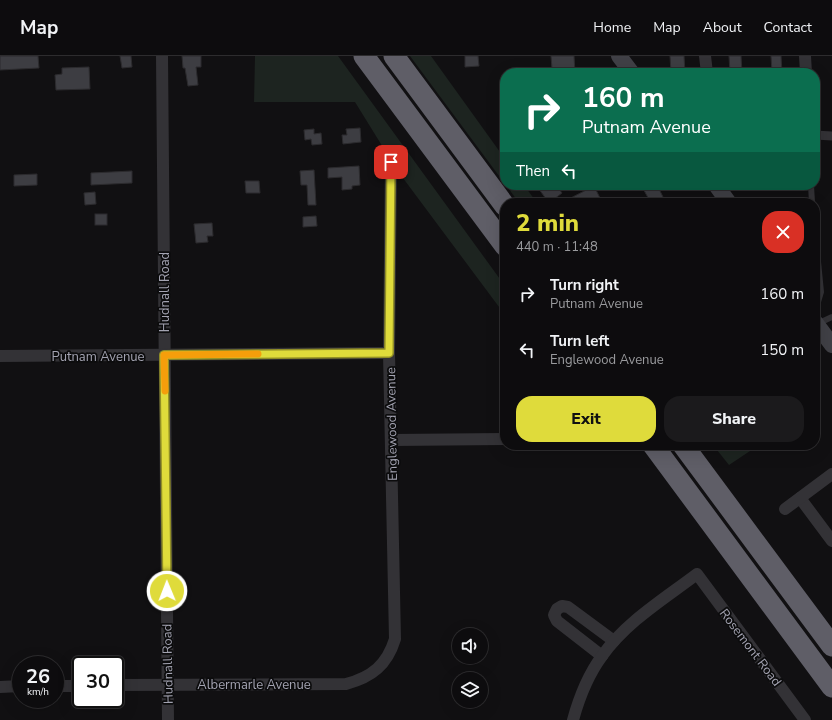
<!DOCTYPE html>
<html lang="en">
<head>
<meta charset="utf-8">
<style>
  body { margin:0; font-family:"Nunito Sans",sans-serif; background:#1b1a1c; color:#f1f3f6; height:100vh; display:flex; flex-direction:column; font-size:15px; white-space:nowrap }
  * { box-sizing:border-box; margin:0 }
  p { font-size:13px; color:#9a9b9e }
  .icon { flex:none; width:22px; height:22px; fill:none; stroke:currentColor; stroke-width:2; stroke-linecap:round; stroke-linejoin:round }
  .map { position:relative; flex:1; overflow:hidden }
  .side { position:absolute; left:500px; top:142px; width:320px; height:252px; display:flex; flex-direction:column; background:#0d0c0e; border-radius:16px; box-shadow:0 4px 16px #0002,0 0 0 1px #2d2c2e }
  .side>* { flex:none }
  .banner { position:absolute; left:500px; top:12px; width:320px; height:122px; border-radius:16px; box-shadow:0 4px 16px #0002,0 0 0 1px #2d2c2e; background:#0b6e4f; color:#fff; overflow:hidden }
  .controls { position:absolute; left:452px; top:572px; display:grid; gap:8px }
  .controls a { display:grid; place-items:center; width:36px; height:36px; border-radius:50%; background:#0d0c0e; box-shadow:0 4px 16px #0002,0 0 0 1px #2d2c2e; font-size:20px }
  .speed { position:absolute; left:12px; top:600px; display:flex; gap:8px; font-size:20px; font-weight:700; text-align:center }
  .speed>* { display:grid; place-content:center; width:52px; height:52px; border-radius:50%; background:#0d0c0e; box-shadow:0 4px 16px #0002,0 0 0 1px #2d2c2e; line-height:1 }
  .speed small { font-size:10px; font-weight:400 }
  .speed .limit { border:2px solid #111; border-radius:6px; background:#fff; color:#111 }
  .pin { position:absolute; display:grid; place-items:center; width:34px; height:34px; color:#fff; margin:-17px; border-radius:8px; box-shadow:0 2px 6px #0006 }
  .me { position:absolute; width:44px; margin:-22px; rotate:359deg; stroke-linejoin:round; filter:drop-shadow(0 0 3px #0008) }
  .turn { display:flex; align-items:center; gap:14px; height:84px; padding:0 16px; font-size:18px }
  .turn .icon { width:52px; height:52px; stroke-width:2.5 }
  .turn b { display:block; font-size:28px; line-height:34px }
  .then { display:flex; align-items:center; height:38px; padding:0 16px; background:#0003; gap:8px; font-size:15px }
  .round { display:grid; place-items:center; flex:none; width:42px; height:42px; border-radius:16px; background:#1b1a1c }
  .head { display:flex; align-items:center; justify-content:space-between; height:68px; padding:0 16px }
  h1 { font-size:24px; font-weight:800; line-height:30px; color:#dfdb3b }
  .cta { display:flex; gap:8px; margin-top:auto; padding:8px 16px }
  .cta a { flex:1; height:46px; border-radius:16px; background:#dfdb3b; color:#111; font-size:16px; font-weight:800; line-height:46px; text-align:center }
  .cta a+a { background:#1b1a1c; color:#f1f3f6 }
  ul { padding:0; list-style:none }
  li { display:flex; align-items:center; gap:12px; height:56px; padding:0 16px }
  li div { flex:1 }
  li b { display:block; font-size:15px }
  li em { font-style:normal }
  header { display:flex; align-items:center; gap:24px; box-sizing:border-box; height:56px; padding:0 20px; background:#0d0c0e; border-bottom:1px solid #2d2c2e }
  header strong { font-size:19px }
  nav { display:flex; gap:22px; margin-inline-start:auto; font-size:14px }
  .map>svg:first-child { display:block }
  .green { fill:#1d2420 }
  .building { fill:#3d3d42; stroke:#2c2b2e }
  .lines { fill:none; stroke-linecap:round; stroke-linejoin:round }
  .service { stroke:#333236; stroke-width:6 }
  .pedestrian { stroke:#333236; stroke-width:9 }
  .minor { stroke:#333236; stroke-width:12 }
  .secondary { stroke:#404046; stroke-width:16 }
  .motorway { stroke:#5f5e67; stroke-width:21 }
  .route-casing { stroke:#918e26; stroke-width:10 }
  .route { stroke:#dfdb3b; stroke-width:7 }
  .slow { stroke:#f59e0b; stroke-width:7 }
  .labels { text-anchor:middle; stroke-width:3.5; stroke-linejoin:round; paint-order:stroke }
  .street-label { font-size:13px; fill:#a3a3b1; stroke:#0c0c0d }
</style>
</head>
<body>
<header>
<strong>Map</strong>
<nav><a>Home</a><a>Map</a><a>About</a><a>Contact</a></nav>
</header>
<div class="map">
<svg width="832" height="664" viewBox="0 0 832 664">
  <rect width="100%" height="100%" fill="#111012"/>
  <!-- green -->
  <g class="green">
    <polygon points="255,0 338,0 505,230 505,259 397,114 355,46 254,46"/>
    <polygon points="410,0 431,0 505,103 505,128"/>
    <polygon points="506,129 524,129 537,147 519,147"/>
    <polygon points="713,389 759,389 729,409"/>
  </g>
  <!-- building -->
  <g class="building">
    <polygon points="0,0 38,0 39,12 0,14"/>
    <polygon points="120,0 131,0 132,11 122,12"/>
    <polygon points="182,0 201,0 201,11 196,11 198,29 188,30 185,12 183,12"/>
    <polygon points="465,0 478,0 479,10 465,11"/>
    <polygon points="551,0 574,0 575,17 563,17 563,13 552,13"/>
    <polygon points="670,0 684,0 685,17 671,17"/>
    <polygon points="729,0 741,0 742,17 730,17"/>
    <polygon points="771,0 781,0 782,17 772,17"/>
    <polygon points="89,11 90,33 56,34 55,19 62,18 62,12"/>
    <polygon points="360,72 361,86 343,88 342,79 347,79 346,73"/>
    <polygon points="314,73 314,78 321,77 322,88 312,89 311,83 305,84 304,74"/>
    <polygon points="359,110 360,129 352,130 352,133 342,134 342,121 328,122 328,112"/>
    <polygon points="314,114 316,149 308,149 307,129 301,129 300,115"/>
    <polygon points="132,115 132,127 91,129 91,117"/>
    <polygon points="37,118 37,129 14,130 14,119"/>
    <polygon points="245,125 259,125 260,137 246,137"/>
    <polygon points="536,129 556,129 562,137 549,147"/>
    <polygon points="641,129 657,129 665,145 660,147 651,147"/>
    <polygon points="594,130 601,144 596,147 561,147"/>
    <polygon points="95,136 96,148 85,149 84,137"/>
    <rect x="95" y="158" width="12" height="11"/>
    <polygon points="316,160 317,170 303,171 303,161"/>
    <polygon points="212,167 213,180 207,180 208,186 196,187 194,168"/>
  </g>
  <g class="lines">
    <!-- service -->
    <g class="service">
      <polyline points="811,129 812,147"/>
      <polyline points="815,175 821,236 815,256"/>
      <polyline points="817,268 832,261"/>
    </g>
    <!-- pedestrian -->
    <polyline class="pedestrian" points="815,79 832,80"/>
    <!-- minor -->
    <g class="minor">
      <polyline points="162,0 168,664"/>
      <polyline points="705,0 707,17"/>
      <polyline points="805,0 806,17"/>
      <polyline points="0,300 389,297"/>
      <polyline points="392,384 505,383"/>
      <polyline points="800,442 832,485"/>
      <polyline points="785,453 832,418"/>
      <polyline points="602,600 557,565 554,559 557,553 562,550 568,551 614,585"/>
      <path d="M115,629l231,-1c26,-7 41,-19 49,-45l-6,-286 2,-191"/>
      <polyline points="55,630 81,630"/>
      <polyline points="0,631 21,630"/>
      <path d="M573,664c6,-22 15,-45 29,-64 24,-34 62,-57 95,-82l108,146"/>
    </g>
    <!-- secondary -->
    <g class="secondary">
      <polyline points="619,0 632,17"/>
      <polyline points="716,129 729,147"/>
      <polyline points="815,266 832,289"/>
    </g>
    <!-- motorway -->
    <g class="motorway">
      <polyline points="364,0 505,190"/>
      <polyline points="394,0 505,150"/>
      <polyline points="653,389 832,631"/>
      <polyline points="683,389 832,590"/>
    </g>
  </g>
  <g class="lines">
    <defs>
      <polyline id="route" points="167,535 164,299 389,297 391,106"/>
    </defs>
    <!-- route casing -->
    <use href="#route" class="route-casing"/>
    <!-- route -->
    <use href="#route" class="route"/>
    <!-- slow -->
    <polyline class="slow" points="165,335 164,299 258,298"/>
  </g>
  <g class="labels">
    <!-- street labels -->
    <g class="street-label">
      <text transform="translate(164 236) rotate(-90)" y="5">Hudnall Road</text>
      <text x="98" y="305">Putnam Avenue</text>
      <text transform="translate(391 368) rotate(-91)" y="5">Englewood Avenue</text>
      <text transform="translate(751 591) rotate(53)" y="5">Rosemont Road</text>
      <text transform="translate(167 608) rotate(-91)" y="5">Hudnall Road</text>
      <text x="254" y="633">Albermarle Avenue</text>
    </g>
  </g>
</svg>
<div class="controls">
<a><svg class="icon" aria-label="sound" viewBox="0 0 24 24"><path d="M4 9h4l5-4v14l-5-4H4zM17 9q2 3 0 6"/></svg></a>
<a><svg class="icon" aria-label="layers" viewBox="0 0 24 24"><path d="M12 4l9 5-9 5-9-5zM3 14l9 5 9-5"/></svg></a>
</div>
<div class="speed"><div>26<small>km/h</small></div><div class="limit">30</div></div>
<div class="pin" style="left:391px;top:106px;background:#d93025"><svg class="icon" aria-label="arrive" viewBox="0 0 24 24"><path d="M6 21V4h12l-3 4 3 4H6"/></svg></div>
<svg class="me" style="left:167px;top:535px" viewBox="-20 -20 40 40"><circle r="17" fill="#dfdb3b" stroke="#fff" stroke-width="3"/><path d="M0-11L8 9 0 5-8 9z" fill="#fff"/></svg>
<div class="banner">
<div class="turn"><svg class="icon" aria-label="right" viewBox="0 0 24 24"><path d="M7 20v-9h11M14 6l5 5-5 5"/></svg><div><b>160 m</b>Putnam Avenue</div></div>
<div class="then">Then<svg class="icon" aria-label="left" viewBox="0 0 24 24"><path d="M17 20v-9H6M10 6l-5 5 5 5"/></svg></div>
</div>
<section class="side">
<div class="head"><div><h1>2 min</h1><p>440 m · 11:48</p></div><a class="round" style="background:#d93025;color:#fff"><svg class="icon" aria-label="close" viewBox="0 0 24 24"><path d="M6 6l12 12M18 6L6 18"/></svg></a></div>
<ul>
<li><svg class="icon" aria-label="right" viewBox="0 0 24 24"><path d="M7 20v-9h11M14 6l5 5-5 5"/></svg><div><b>Turn right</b><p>Putnam Avenue</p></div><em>160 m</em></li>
<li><svg class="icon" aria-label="left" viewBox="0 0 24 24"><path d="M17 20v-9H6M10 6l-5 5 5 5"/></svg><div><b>Turn left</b><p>Englewood Avenue</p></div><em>150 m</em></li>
</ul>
<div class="cta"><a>Exit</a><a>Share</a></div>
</section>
</div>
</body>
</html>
